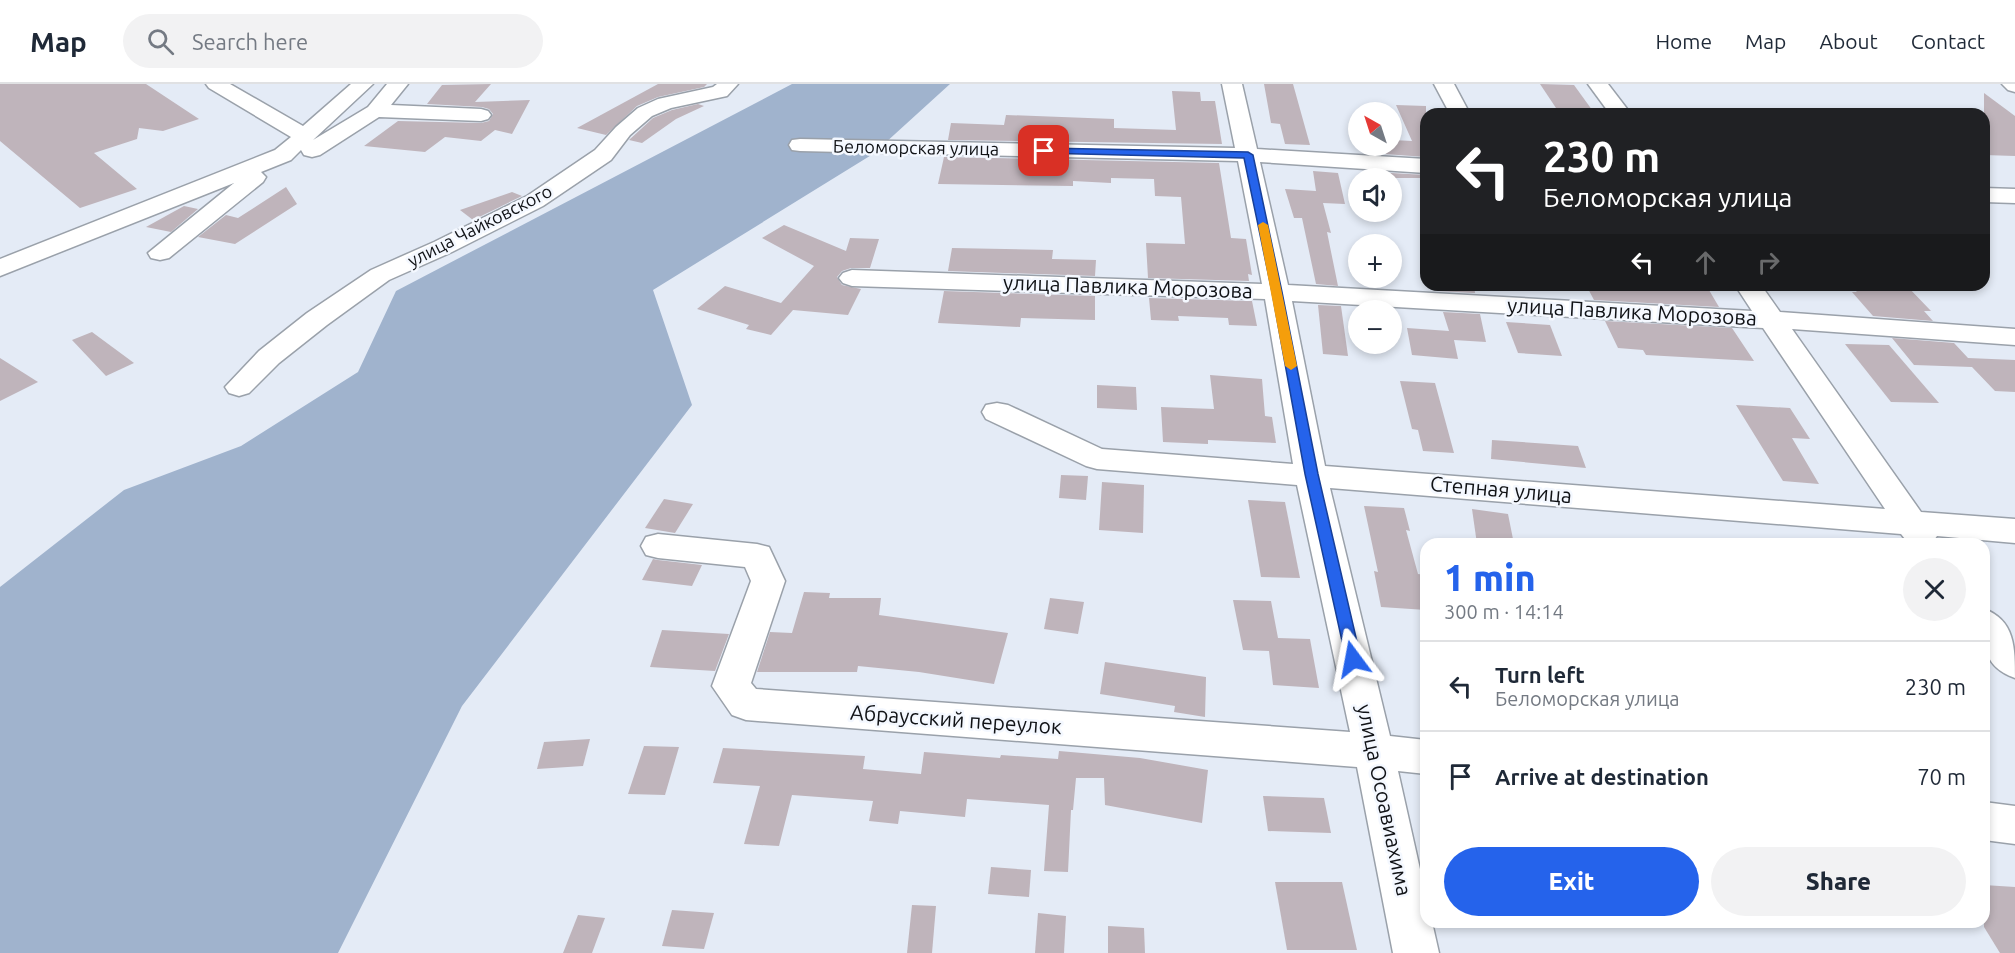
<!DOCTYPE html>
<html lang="en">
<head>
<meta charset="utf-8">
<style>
  body { margin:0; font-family:Ubuntu,sans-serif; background:#f2f2f3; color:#1f2937; height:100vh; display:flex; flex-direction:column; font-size:22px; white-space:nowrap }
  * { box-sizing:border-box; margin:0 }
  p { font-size:20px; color:#747a83 }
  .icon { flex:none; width:33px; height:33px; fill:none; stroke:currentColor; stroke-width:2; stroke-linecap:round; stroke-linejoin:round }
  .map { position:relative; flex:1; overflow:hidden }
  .details { position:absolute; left:1420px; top:454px; width:570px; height:390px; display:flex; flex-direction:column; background:#fff; border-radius:18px; box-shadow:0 3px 9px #0003 }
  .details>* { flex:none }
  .top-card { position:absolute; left:1420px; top:24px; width:570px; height:183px; border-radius:18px; box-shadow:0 3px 9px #0003; background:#202124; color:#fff; overflow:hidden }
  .needle { width:39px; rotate:321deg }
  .buttons { position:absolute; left:1348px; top:18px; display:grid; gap:12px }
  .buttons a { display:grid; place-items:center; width:54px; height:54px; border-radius:50%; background:#fff; box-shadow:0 3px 9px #0003; font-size:30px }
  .pin { position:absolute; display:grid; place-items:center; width:51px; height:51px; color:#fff; margin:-26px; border-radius:12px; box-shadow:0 3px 9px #0006 }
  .me { position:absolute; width:66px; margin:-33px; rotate:347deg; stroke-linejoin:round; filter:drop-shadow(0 0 4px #0008) }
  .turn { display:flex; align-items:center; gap:21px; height:126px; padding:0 24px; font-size:27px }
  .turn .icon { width:78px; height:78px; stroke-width:2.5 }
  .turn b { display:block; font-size:42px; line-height:51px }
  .lanes { display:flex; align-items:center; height:57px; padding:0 24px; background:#0003; justify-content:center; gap:30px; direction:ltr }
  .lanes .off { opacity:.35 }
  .round { display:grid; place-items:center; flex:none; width:63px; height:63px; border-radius:32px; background:#f2f2f3 }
  .summary { display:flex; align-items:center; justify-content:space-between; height:102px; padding:0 24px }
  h1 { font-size:36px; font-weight:800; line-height:45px; color:#2563eb }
  .button { display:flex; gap:12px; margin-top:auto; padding:12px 24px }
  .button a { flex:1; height:69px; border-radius:36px; background:#2563eb; color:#fff; font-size:24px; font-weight:800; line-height:69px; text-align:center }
  .button a+a { background:#f2f2f3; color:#1f2937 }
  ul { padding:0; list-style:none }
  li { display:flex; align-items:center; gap:18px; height:90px; padding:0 24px; border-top:2px solid #e0e1e3 }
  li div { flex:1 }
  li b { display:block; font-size:22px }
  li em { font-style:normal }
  header { display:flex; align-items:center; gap:36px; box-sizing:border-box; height:84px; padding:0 30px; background:#fff; border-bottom:2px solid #e0e1e3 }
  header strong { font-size:28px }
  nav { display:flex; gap:33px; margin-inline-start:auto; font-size:21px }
  .search { width:420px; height:54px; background:#f2f2f3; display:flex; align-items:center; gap:15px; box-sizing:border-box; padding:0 21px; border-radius:33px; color:#747a83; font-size:22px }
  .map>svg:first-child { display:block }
  .forest { fill:#a0b3cd }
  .building { fill:#bfb4bb }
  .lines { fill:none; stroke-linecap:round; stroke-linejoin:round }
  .minor-casing { stroke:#9aa1aa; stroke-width:3 }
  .minor { fill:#fff; fill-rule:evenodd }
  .route { fill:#2563eb; stroke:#184099; stroke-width:1.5 }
  .slow { fill:#f59e0b }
  .labels { text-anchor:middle; stroke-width:5; stroke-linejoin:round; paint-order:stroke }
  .far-street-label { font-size:18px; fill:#101216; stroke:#f4f8ff }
  .street-label { font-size:21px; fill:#101216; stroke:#f4f8ff }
</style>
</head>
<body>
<header>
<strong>Map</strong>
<div class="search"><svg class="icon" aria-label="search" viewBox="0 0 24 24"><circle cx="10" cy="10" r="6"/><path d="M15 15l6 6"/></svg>Search here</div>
<nav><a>Home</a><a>Map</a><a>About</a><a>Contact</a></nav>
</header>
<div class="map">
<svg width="2015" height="869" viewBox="0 0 2015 869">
  <rect width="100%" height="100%" fill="#e4ebf6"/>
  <!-- forest -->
  <polygon class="forest" points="792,0 950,0 873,70 653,206 692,321 462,622 338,869 0,869 0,503 124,406 241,362 358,288 396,207"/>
  <!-- building -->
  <g class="building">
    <polygon points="0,0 146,0 199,35 163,47 139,44 137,55 94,69 137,105 80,124 0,57"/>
    <polygon points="491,0 475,18 530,16 512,50 495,46 481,57 445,53 425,68 364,62 398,37 481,39 489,37 493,30 489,25 482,23 427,20 442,1"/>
    <polygon points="658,0 707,0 704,3 658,13 637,22 606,51 577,44"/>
    <polygon points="1264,0 1293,0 1310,61 1285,60 1280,40 1271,39"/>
    <polygon points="1540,0 1574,1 1595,30 1560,30"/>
    <polygon points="1172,7 1200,8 1201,17 1215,17 1222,60 948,56 951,39 1004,41 1006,31 1114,35 1114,44 1176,46"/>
    <polygon points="1984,9 2015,32 2015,72 1984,71"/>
    <polygon points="698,20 704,22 676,35 642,59 629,56 653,34 672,26"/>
    <polygon points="1396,21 1426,22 1426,73 1370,69 1369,62 1392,62 1392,56 1412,57"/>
    <polygon points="944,73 1219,79 1231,154 1246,155 1252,191 1248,190 1249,197 1148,194 1146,159 1185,160 1181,113 1155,112 1154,95 1111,94 1111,99 1073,97 1073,102 938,100"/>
    <polygon points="1313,87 1338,89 1345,120 1323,119 1331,149 1327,148 1338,202 1316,200 1302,134 1294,134 1285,105 1316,107"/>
    <polygon points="1374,88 1426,91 1426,94 1376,94"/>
    <polygon points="286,103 297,120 235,160 198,153 226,131 238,134"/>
    <polygon points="512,108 522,112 473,136 460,126"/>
    <polygon points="184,122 198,125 171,148 146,143"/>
    <polygon points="784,141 846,167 850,154 879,155 870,184 851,184 842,187 837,193 842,201 861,205 848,231 793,226 771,251 746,245 749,241 697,225 725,202 781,219 814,182 762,154"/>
    <polygon points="952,164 1053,166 1052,175 1096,176 1095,192 948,187"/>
    <polygon points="1435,201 1474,201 1475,209 1437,207"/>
    <polygon points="1586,201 1706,201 1719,223 1594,216"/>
    <polygon points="1850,201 1906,201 1931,227 1924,227 1933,237 1873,232 1852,208 1857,208"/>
    <polygon points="944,207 1095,212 1095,236 1021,234 1020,243 938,239"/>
    <polygon points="1149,214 1252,217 1257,242 1229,241 1228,234 1178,232 1179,237 1151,236"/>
    <polygon points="1318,221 1341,222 1348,272 1323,270"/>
    <polygon points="1443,228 1480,230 1486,258 1454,256 1458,275 1412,271 1407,244 1449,247"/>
    <polygon points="1605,237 1732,244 1754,277 1646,271 1643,266 1618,264"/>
    <polygon points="1506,238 1550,241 1562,272 1518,269"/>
    <polygon points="92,248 134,279 106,292 72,256"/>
    <polygon points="1892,254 1954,259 1968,274 2015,276 2015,308 1995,307 1972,283 1914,281"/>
    <polygon points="1845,260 1889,261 1939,319 1891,318"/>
    <polygon points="0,274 38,298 0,317"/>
    <polygon points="1210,291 1262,295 1265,332 1272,333 1276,359 1208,356 1208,360 1163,358 1161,323 1214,325"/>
    <polygon points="1400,297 1435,299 1454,369 1423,367 1418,346 1412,345"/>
    <polygon points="1097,301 1136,303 1137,326 1097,324"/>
    <polygon points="1736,321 1790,324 1810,355 1792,354 1819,400 1783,397"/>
    <polygon points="1492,356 1578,362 1586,384 1491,375"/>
    <polygon points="1061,391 1088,392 1086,416 1059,414"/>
    <polygon points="1102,398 1144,401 1143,449 1099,446"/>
    <polygon points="664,415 693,420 675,449 645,444"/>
    <polygon points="1248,416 1285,418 1300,494 1261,493"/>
    <polygon points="1364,422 1404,424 1410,447 1406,446 1418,490 1426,491 1426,526 1381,523 1374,487 1378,488"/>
    <polygon points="1472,425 1508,430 1514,460 1477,460"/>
    <polygon points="653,475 658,476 702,481 692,502 642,496"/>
    <polygon points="804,508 830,509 829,514 881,514 879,531 1008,549 994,600 919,588 858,582 857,588 757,588 770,548 792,549"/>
    <polygon points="1050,514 1084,518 1078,550 1044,545"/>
    <polygon points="1233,516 1271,517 1278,554 1310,555 1319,604 1273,601 1269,567 1243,566"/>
    <polygon points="662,546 729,550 715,587 650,583"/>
    <polygon points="1105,578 1206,593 1205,633 1174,628 1175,622 1100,610"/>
    <polygon points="590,655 583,682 537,685 544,658"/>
    <polygon points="644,662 679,663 665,711 628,710"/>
    <polygon points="723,664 865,672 863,685 921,690 924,668 1000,674 1001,671 1058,675 1059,667 1140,674 1208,686 1202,739 1105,721 1104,694 1076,694 1073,726 1071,726 1068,788 1044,787 1049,721 967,715 965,733 900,727 898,740 869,737 873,717 792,711 779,762 744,760 760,702 713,699"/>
    <polygon points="1263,712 1324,714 1331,749 1268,747"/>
    <polygon points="991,783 1031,786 1029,813 988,810"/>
    <polygon points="1275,798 1342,798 1357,866 1287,866"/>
    <polygon points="1984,801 2015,803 2015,869 2000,869 1984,843"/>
    <polygon points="912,821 936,822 932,869 907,869"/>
    <polygon points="672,826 714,829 704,865 662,862"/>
    <polygon points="1038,829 1066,832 1064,869 1035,869"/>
    <polygon points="578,831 605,834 592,869 563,869"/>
    <polygon points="1108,842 1144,844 1145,869 1108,869"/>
  </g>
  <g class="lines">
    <defs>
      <g id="minor">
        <polygon points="206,0 230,0 303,42 351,0 373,0 313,56 368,23 387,0 408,0 391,21 481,25 488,27 491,31 488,35 481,37 379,33 320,71 312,73 304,71 301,66 291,76 261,88 266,93 263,98 169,174 160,176 151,174 148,169 234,99 0,192 0,175 275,66 291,53 209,4"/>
        <polygon points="717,0 738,0 727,12 671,24 652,32 630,51 611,76 543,122 452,168 389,196 327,241 279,279 249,309 239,312 229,309 225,303 259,267 307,229 371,186 434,158 527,112 595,66 616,43 638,24 658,15 713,3"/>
        <path d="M1222,0h20l15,65 169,10v14l-166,-11 28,123 464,26 -17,-26h26l19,27 235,17v16l-223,-16 129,183 94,7v24l-78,-7 -6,8h-22l-8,-10 -571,-46 60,248 36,4v34l-28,-3 28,125v26h6l7,31h-46l-36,-186 -611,-47 -14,-5 -20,-29 39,-105 -6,-14 -87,-9 -12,-3 -5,-9 5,-9 12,-3 99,10 12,3 16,34 -34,102 5,6 594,43 -53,-247 -200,-16 -11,-3 -100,-47 -4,-7 4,-7 11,-2 11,2 94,44 191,15 -28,-165 -413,-13 -9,-3 -4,-5 4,-5 9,-3 410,14 -24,-123 -438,-10 -8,-1 -3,-5 3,-5 8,-1 435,9zM1292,217l471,27 122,181 -560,-43z"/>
        <polygon points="1434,0 1454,0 1470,30 1450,30"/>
        <polygon points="1588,0 1608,0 1631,30 1610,30"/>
        <polygon points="2002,0 2015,0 2015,8 2008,6"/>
        <polygon points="1984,104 2015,105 2015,119 1984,118"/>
        <path d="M1984,525c31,11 31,39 31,69 -35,-12 -31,-38 -31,-69z"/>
        <polygon points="1984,718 2015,722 2015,760 1984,756"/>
      </g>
    </defs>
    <!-- minor casing -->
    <use href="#minor" class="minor-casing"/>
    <!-- minor -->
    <use href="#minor" class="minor"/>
  </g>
  <!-- route -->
  <polygon class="route" points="1044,64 1248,68 1253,71 1282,208 1318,390 1361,575 1359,579 1348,579 1346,575 1305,390 1272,208 1244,74 1041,69 1041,65"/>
  <!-- slow -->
  <polygon class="slow" points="1263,138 1268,141 1297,282 1291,286 1285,282 1258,141"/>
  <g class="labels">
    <!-- far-street labels -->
    <g class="far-street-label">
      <text transform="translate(916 64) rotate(1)" y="6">Беломорская улица</text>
      <text transform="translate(480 142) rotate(-27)" y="6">улица Чайковского</text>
    </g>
    <!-- street labels -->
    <g class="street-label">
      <text transform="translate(1128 203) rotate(2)" y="7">улица Павлика Морозова</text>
      <text transform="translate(1632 228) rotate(3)" y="7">улица Павлика Морозова</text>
      <text transform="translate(1501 406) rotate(5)" y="7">Степная улица</text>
      <text transform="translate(956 636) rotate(4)" y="7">Абраусский переулок</text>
      <text transform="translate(1384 716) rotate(78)" y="7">улица Осоавиахима</text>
    </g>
  </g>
</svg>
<div class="buttons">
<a><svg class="needle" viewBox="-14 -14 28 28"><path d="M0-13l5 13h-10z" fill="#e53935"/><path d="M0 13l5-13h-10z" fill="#747a83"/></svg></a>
<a><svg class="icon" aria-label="sound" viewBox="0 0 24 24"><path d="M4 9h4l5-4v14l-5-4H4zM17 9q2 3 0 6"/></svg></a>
<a>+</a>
<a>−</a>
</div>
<div class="pin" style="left:1044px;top:67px;background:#d93025"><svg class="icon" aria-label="arrive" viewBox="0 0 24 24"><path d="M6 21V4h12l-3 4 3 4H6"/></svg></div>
<svg class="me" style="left:1353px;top:575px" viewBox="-20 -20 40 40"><path d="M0-17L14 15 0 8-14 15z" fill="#2563eb" stroke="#fff" stroke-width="4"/></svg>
<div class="top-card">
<div class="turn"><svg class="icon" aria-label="left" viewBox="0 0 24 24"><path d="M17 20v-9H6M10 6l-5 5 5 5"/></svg><div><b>230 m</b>Беломорская улица</div></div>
<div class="lanes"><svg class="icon" aria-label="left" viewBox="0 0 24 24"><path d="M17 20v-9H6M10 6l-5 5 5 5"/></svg><svg class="icon off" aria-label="ahead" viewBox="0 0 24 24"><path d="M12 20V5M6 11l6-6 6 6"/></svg><svg class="icon off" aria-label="right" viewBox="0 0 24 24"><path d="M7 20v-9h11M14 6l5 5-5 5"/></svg></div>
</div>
<section class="details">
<div class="summary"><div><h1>1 min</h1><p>300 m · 14:14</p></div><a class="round"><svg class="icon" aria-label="close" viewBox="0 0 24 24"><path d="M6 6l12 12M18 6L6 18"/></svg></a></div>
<ul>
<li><svg class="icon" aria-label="left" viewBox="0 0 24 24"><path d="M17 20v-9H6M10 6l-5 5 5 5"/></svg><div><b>Turn left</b><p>Беломорская улица</p></div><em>230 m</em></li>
<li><svg class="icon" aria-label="arrive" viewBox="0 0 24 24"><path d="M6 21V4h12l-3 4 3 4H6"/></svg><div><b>Arrive at destination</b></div><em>70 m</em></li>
</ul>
<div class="button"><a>Exit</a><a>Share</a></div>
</section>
</div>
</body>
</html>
